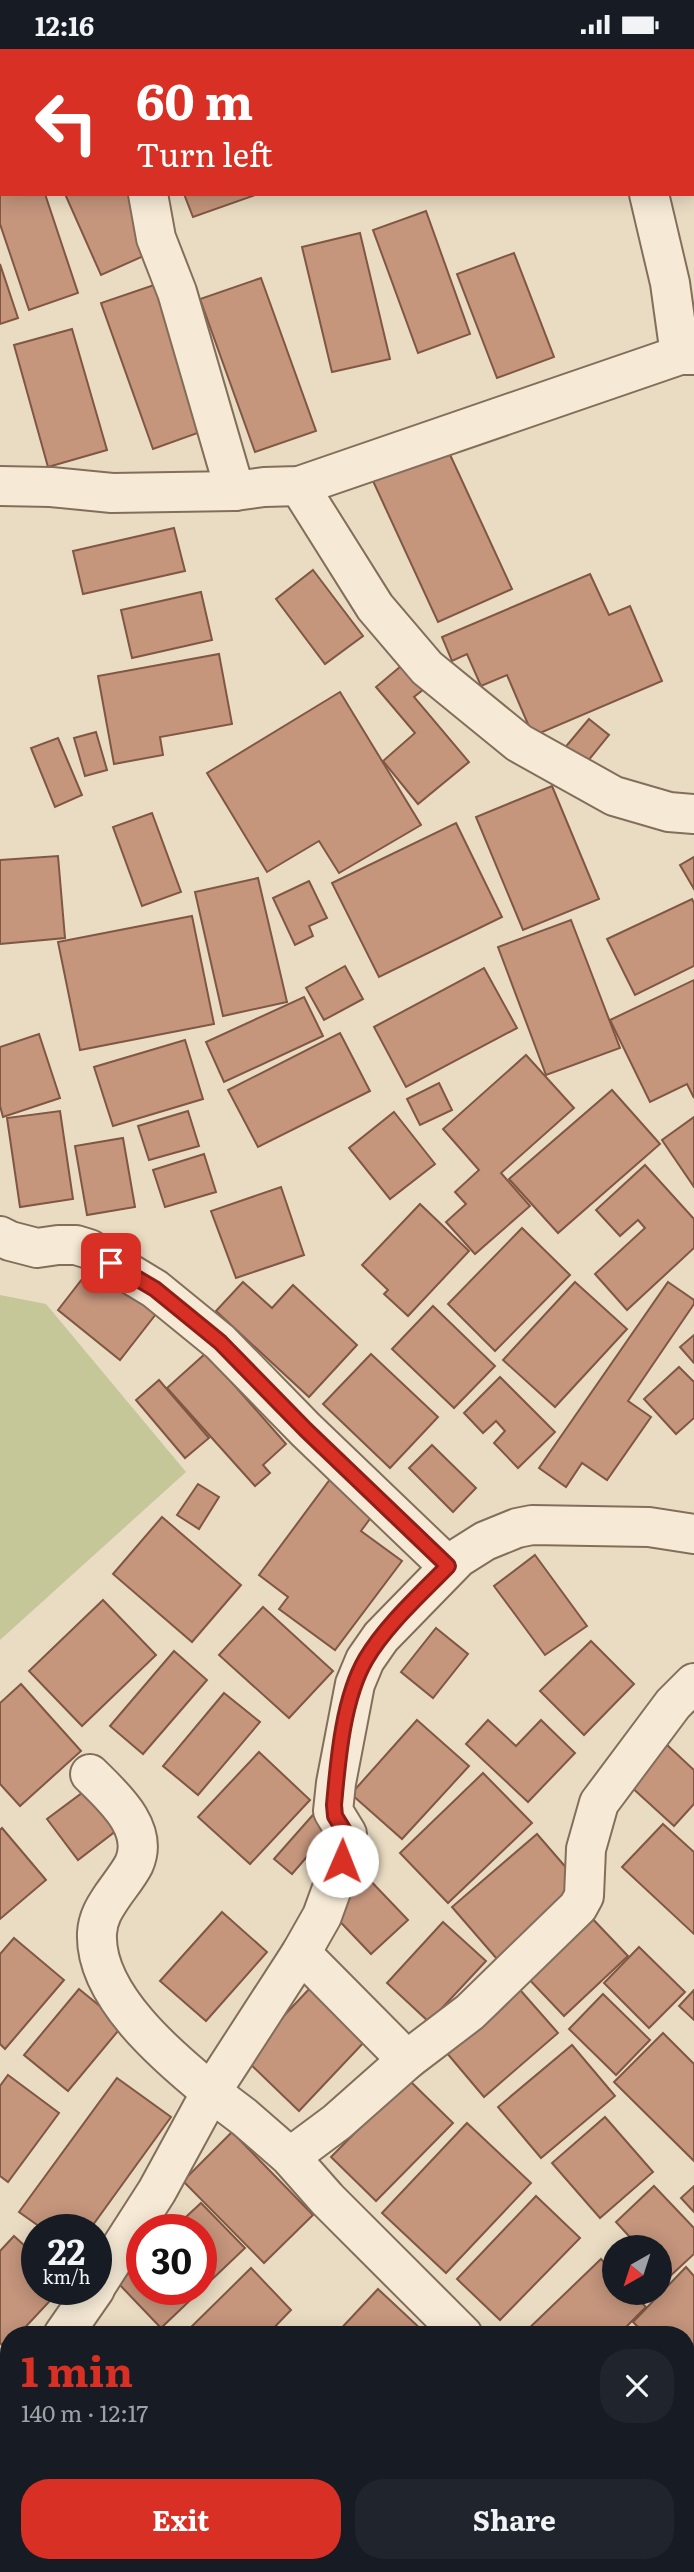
<!DOCTYPE html>
<html lang="en">
<head>
<meta charset="utf-8">
<style>
  body { margin:0; font-family:Literata,serif; background:#20242c; color:#f1f3f6; height:100vh; display:flex; flex-direction:column; font-size:26px; white-space:nowrap }
  * { box-sizing:border-box; margin:0 }
  p { font-size:23px; color:#9ea1a6 }
  .icon { flex:none; width:38px; height:38px; fill:none; stroke:currentColor; stroke-width:2; stroke-linecap:round; stroke-linejoin:round }
  .map { position:relative; flex:1; overflow:hidden }
  .sheet { position:absolute; left:0px; top:2277px; width:695px; height:247px; display:flex; flex-direction:column; background:#171b24; border-radius:28px 28px 0 0; box-shadow:0 4px 18px #0003 }
  .sheet>* { flex:none }
  .top-card { position:absolute; left:0px; top:0px; width:695px; height:147px; box-shadow:0 4px 18px #0003; background:#d93025; color:#fff; overflow:hidden }
  .needle { width:46px; rotate:219deg }
  .controls { position:absolute; left:602px; top:2186px; display:grid; gap:14px }
  .controls a { display:grid; place-items:center; width:70px; height:70px; border-radius:50%; background:#171b24; box-shadow:0 4px 18px #0003; font-size:35px }
  .speed { position:absolute; left:21px; top:2165px; display:flex; gap:14px; font-size:35px; font-weight:700; text-align:center }
  .speed>* { display:grid; place-content:center; width:91px; height:91px; border-radius:50%; background:#171b24; box-shadow:0 4px 18px #0003; line-height:1 }
  .speed small { font-size:18px; font-weight:400 }
  .speed .limit { border:10px solid #d22; background:#fff; color:#111 }
  .pin { position:absolute; display:grid; place-items:center; width:60px; height:60px; color:#fff; margin:-30px; border-radius:14px; box-shadow:0 4px 10px #0006 }
  .me { position:absolute; width:77px; margin:-38px; rotate:1deg; stroke-linejoin:round; filter:drop-shadow(0 0 5px #0008) }
  .turn { display:flex; align-items:center; gap:24px; height:147px; padding:0 21px; font-size:32px }
  .turn .icon { width:91px; height:91px; stroke-width:2.5 }
  .turn b { display:block; font-size:49px; line-height:60px }
  .round { display:grid; place-items:center; flex:none; width:74px; height:74px; border-radius:28px; background:#20242c }
  .headline { display:flex; align-items:center; justify-content:space-between; height:119px; padding:0 21px }
  h1 { font-size:42px; font-weight:700; line-height:52px; color:#d93025 }
  .action { display:flex; gap:14px; margin-top:auto; padding:14px 21px }
  .action a { flex:1; height:80px; border-radius:28px; background:#d93025; color:#fff; font-size:28px; font-weight:700; line-height:80px; text-align:center }
  .action a+a { background:#20242c; color:#f1f3f6 }
  .status { display:flex; justify-content:space-between; align-items:center; height:49px; padding:0 35px; background:#171b24; direction:ltr }
  .status svg { height:19px; fill:currentColor }
  .map>svg:first-child { display:block }
  .green { fill:#c5c798 }
  .building { fill:#c5957c; stroke:#805743; stroke-width:2 }
  .lines { fill:none; stroke-linecap:round; stroke-linejoin:round }
  .minor-casing { stroke:#836e5b; stroke-width:42 }
  .minor { stroke:#f6ead6; stroke-width:38 }
  .route-casing { stroke:#8d1f18; stroke-width:18 }
  .route { stroke:#d93025; stroke-width:12 }
</style>
</head>
<body>
<div class="status"><b>12:16</b><svg viewBox="0 0 49 12"><path d="M0 12V9h3v3zM5 12V6h3v6zM10 12V3h3v9zM15 12V0h3v12zM26 1h20v11H26zM47 4h2v5h-2z"/></svg></div>
<div class="map">
<svg width="694" height="2523" viewBox="0 0 694 2523">
  <rect width="100%" height="100%" fill="#eadcc3"/>
  <!-- green -->
  <polygon class="green" points="0,1246 46,1255 186,1423 0,1591"/>
  <!-- building -->
  <g class="building">
    <polygon points="190,0 272,0 268,2"/>
    <polygon points="289,0 379,0 375,2"/>
    <polygon points="0,15 2,21 0,116"/>
    <polygon points="0,144 45,145 78,244 29,261 0,175"/>
    <polygon points="65,145 133,145 157,201 101,226"/>
    <polygon points="184,145 258,145 193,168"/>
    <polygon points="426,162 470,285 418,304 373,181"/>
    <polygon points="360,184 390,310 332,323 302,198"/>
    <polygon points="514,204 554,308 497,329 457,225"/>
    <polygon points="0,215 18,269 0,275"/>
    <polygon points="261,229 316,382 255,403 200,250"/>
    <polygon points="154,236 206,381 153,400 101,254"/>
    <polygon points="72,280 107,401 48,418 14,296"/>
    <polygon points="446,397 512,540 438,573 373,432"/>
    <polygon points="174,479 185,522 83,545 73,502"/>
    <polygon points="313,521 363,587 325,615 276,550"/>
    <polygon points="590,525 609,566 630,557 662,632 533,687 507,626 481,637 467,605 452,612 442,588"/>
    <polygon points="201,543 212,591 132,609 121,561"/>
    <polygon points="219,605 232,675 160,688 163,706 114,715 98,627"/>
    <polygon points="413,607 434,632 414,648 469,713 418,755 383,712 415,684 376,638"/>
    <polygon points="340,643 421,776 339,824 319,792 267,823 207,724"/>
    <polygon points="589,670 609,686 583,718 563,701"/>
    <polygon points="96,683 107,721 85,727 74,689"/>
    <polygon points="58,689 82,746 55,758 31,699"/>
    <polygon points="552,737 599,850 523,881 476,768"/>
    <polygon points="152,764 181,843 142,857 113,778"/>
    <polygon points="456,774 502,868 379,928 332,834"/>
    <polygon points="58,807 65,889 0,895 0,811"/>
    <polygon points="694,808 694,840 680,816"/>
    <polygon points="258,829 287,953 223,967 195,843"/>
    <polygon points="309,832 327,869 309,877 313,887 295,896 273,849"/>
    <polygon points="692,850 694,854 694,917 635,946 607,890"/>
    <polygon points="192,867 214,975 80,1001 58,893"/>
    <polygon points="571,871 620,999 546,1026 498,898"/>
    <polygon points="345,917 363,950 324,971 306,939"/>
    <polygon points="484,919 517,979 406,1038 374,978"/>
    <polygon points="694,931 694,1049 687,1035 650,1053 610,971"/>
    <polygon points="304,948 323,987 224,1033 206,993"/>
    <polygon points="340,984 370,1042 258,1098 228,1041"/>
    <polygon points="39,985 60,1049 3,1068 0,1057 0,998"/>
    <polygon points="185,991 203,1050 113,1077 94,1018"/>
    <polygon points="526,1006 574,1059 501,1124 530,1157 475,1205 446,1173 466,1155 455,1143 479,1121 443,1080"/>
    <polygon points="439,1034 452,1061 420,1076 407,1050"/>
    <polygon points="612,1041 660,1095 558,1184 509,1130"/>
    <polygon points="60,1062 73,1150 20,1158 7,1069"/>
    <polygon points="188,1062 199,1097 149,1111 138,1077"/>
    <polygon points="394,1063 435,1115 390,1150 349,1099"/>
    <polygon points="694,1068 694,1138 662,1091"/>
    <polygon points="123,1089 135,1158 87,1166 75,1097"/>
    <polygon points="204,1105 216,1143 165,1158 153,1121"/>
    <polygon points="645,1116 694,1170 694,1199 627,1261 595,1225 645,1179 638,1171 620,1187 596,1161"/>
    <polygon points="281,1138 304,1206 236,1229 211,1162"/>
    <polygon points="420,1155 469,1202 408,1267 384,1245 388,1241 362,1216"/>
    <polygon points="522,1179 570,1226 495,1302 448,1255"/>
    <polygon points="93,1216 156,1265 120,1311 58,1261"/>
    <polygon points="243,1233 272,1259 293,1236 357,1296 309,1348 216,1262"/>
    <polygon points="575,1233 627,1280 555,1358 503,1311"/>
    <polygon points="668,1233 694,1251 694,1255 628,1352 651,1368 607,1431 582,1414 566,1438 539,1419"/>
    <polygon points="433,1257 495,1317 454,1359 392,1300"/>
    <polygon points="694,1286 694,1314 680,1298"/>
    <polygon points="206,1304 286,1395 263,1416 270,1424 255,1437 167,1339"/>
    <polygon points="371,1305 438,1368 390,1419 323,1355"/>
    <polygon points="679,1318 694,1333 694,1369 676,1385 644,1350"/>
    <polygon points="500,1328 555,1383 518,1419 494,1394 505,1382 496,1372 483,1384 464,1364"/>
    <polygon points="159,1331 209,1389 185,1409 136,1351"/>
    <polygon points="432,1396 476,1439 453,1463 409,1419"/>
    <polygon points="331,1429 375,1463 361,1482 402,1512 335,1601 279,1560 288,1548 259,1526"/>
    <polygon points="198,1435 219,1448 199,1480 177,1466"/>
    <polygon points="162,1468 241,1536 192,1593 113,1525"/>
    <polygon points="535,1506 587,1577 545,1606 494,1537"/>
    <polygon points="103,1551 156,1606 82,1677 29,1622"/>
    <polygon points="263,1558 333,1622 289,1669 219,1606"/>
    <polygon points="436,1579 468,1605 433,1649 401,1623"/>
    <polygon points="591,1592 634,1635 584,1686 540,1642"/>
    <polygon points="174,1602 207,1631 143,1705 110,1677"/>
    <polygon points="21,1635 81,1702 20,1757 0,1735 0,1654"/>
    <polygon points="224,1644 260,1673 198,1746 163,1717"/>
    <polygon points="417,1671 469,1717 402,1790 351,1745"/>
    <polygon points="488,1671 516,1697 541,1671 575,1704 528,1753 466,1695"/>
    <polygon points="666,1695 694,1721 694,1755 674,1777 629,1736"/>
    <polygon points="259,1703 310,1751 250,1815 198,1768"/>
    <polygon points="483,1724 532,1774 448,1854 400,1804"/>
    <polygon points="90,1738 121,1778 78,1811 47,1770"/>
    <polygon points="319,1759 336,1774 292,1825 274,1810"/>
    <polygon points="663,1775 694,1803 694,1885 622,1818"/>
    <polygon points="2,1779 46,1831 0,1870 0,1781"/>
    <polygon points="537,1785 582,1837 497,1910 452,1858"/>
    <polygon points="364,1825 408,1871 371,1905 327,1859"/>
    <polygon points="222,1863 267,1903 206,1972 160,1932"/>
    <polygon points="588,1865 628,1907 564,1967 524,1925"/>
    <polygon points="443,1873 486,1912 429,1973 387,1934"/>
    <polygon points="14,1889 64,1931 5,2000 0,1995 0,1905"/>
    <polygon points="639,1898 685,1943 649,1979 604,1934"/>
    <polygon points="514,1934 558,1984 484,2048 441,1997"/>
    <polygon points="312,1937 367,1990 299,2062 244,2009"/>
    <polygon points="79,1940 123,1976 68,2042 24,2006"/>
    <polygon points="694,1941 694,1971 679,1957"/>
    <polygon points="603,1945 650,1991 616,2026 569,1980"/>
    <polygon points="663,1984 694,2015 694,2112 614,2033"/>
    <polygon points="572,1996 615,2047 541,2109 498,2058"/>
    <polygon points="8,2026 59,2064 8,2133 0,2127 0,2037"/>
    <polygon points="117,2029 171,2068 90,2180 43,2180 19,2163"/>
    <polygon points="408,2030 453,2074 376,2152 331,2108"/>
    <polygon points="605,2068 653,2123 600,2169 552,2114"/>
    <polygon points="467,2074 531,2134 446,2224 382,2164"/>
    <polygon points="232,2083 313,2166 264,2214 183,2132"/>
    <polygon points="654,2137 694,2179 694,2205 668,2229 660,2220 660,2198 639,2198 616,2173"/>
    <polygon points="694,2137 694,2163 681,2149"/>
    <polygon points="536,2147 580,2189 500,2271 457,2230"/>
    <polygon points="201,2154 245,2199 161,2279 118,2234 142,2211 142,2240 201,2240 201,2180 173,2180"/>
    <polygon points="14,2187 37,2208 37,2240 61,2240 18,2286 9,2286 9,2295 5,2299 0,2294 0,2202"/>
    <polygon points="601,2210 614,2224 614,2244 632,2244 646,2258 618,2286 522,2286"/>
    <polygon points="686,2218 694,2227 694,2317 687,2324 686,2286 646,2286 633,2273"/>
    <polygon points="251,2219 291,2261 267,2286 183,2286"/>
    <polygon points="378,2240 423,2282 420,2286 335,2286"/>
    <polygon points="9,2392 9,2485 0,2478 0,2404"/>
    <polygon points="694,2403 694,2495 686,2486 686,2411"/>
    <polygon points="171,2515 223,2515 217,2523 182,2523"/>
    <polygon points="243,2515 320,2515 315,2523 238,2523"/>
    <polygon points="341,2515 378,2515 390,2523 336,2523"/>
    <polygon points="553,2515 595,2515 592,2523 549,2523"/>
    <polygon points="606,2515 674,2515 669,2523 602,2523"/>
  </g>
  <g class="lines">
    <defs>
      <g id="minor">
        <polyline points="157,0 158,2"/>
        <polyline points="615,0 615,2"/>
        <polyline points="148,145 156,189 177,243 235,442"/>
        <polyline points="649,145 670,234 680,306"/>
        <polyline points="0,437 51,438 112,444 235,442 264,438 299,437 680,306 694,306"/>
        <polyline points="299,437 375,558 427,619 519,694 614,747 669,763 694,765"/>
        <polyline points="0,1187 10,1192 37,1199 58,1196 76,1196 89,1200 155,1240 220,1293 306,1381 448,1517"/>
        <path d="M90,1725c22,22 60,54 44,90 -5,10 -14,21 -21,31 -8,12 -15,22 -16,38 -3,62 71,124 114,159l-54,99 -61,95"/>
        <polyline points="301,1904 407,2011"/>
        <polyline points="290,2108 337,2073 407,2011 470,1963 578,1858 584,1847 586,1800 599,1754 673,1655 694,1634"/>
        <polyline points="63,2286 95,2240"/>
        <polyline points="463,2286 327,2150 290,2108 244,2068 211,2043 301,1904 322,1867 342,1812 347,1785 333,1762 336,1734 355,1635 365,1611 381,1588 458,1509 485,1492 517,1479 532,1476 649,1478 694,1485"/>
        <polyline points="686,2375 694,2373"/>
        <polyline points="0,2378 9,2365"/>
        <polyline points="0,2506 9,2507"/>
        <polyline points="118,2515 147,2523"/>
      </g>
    </defs>
    <!-- minor casing -->
    <use href="#minor" class="minor-casing"/>
    <!-- minor -->
    <use href="#minor" class="minor"/>
  </g>
  <g class="lines">
    <defs>
      <path id="route" d="M111,1214l44,26 65,53 86,88 142,136c-28,29 -61,58 -82,93 -23,39 -28,101 -32,146l1,11 11,18 -4,27"/>
    </defs>
    <!-- route casing -->
    <use href="#route" class="route-casing"/>
    <!-- route -->
    <use href="#route" class="route"/>
  </g>
</svg>
<div class="controls">
<a><svg class="needle" viewBox="-14 -14 28 28"><path d="M0-13l5 13h-10z" fill="#e53935"/><path d="M0 13l5-13h-10z" fill="#9ea1a6"/></svg></a>
</div>
<div class="speed"><div>22<small>km/h</small></div><div class="limit">30</div></div>
<div class="pin" style="left:111px;top:1214px;background:#d93025"><svg class="icon" aria-label="arrive" viewBox="0 0 24 24"><path d="M6 21V4h12l-3 4 3 4H6"/></svg></div>
<svg class="me" style="left:342px;top:1812px" viewBox="-20 -20 40 40"><circle r="19" fill="#fff"/><path d="M0-13L10 11 0 6-10 11z" fill="#d93025"/></svg>
<div class="top-card">
<div class="turn"><svg class="icon" aria-label="left" viewBox="0 0 24 24"><path d="M17 20v-9H6M10 6l-5 5 5 5"/></svg><div><b>60 m</b>Turn left</div></div>
</div>
<section class="sheet">
<div class="headline"><div><h1>1 min</h1><p>140 m · 12:17</p></div><a class="round"><svg class="icon" aria-label="close" viewBox="0 0 24 24"><path d="M6 6l12 12M18 6L6 18"/></svg></a></div>
<div class="action"><a>Exit</a><a>Share</a></div>
</section>
</div>
</body>
</html>
